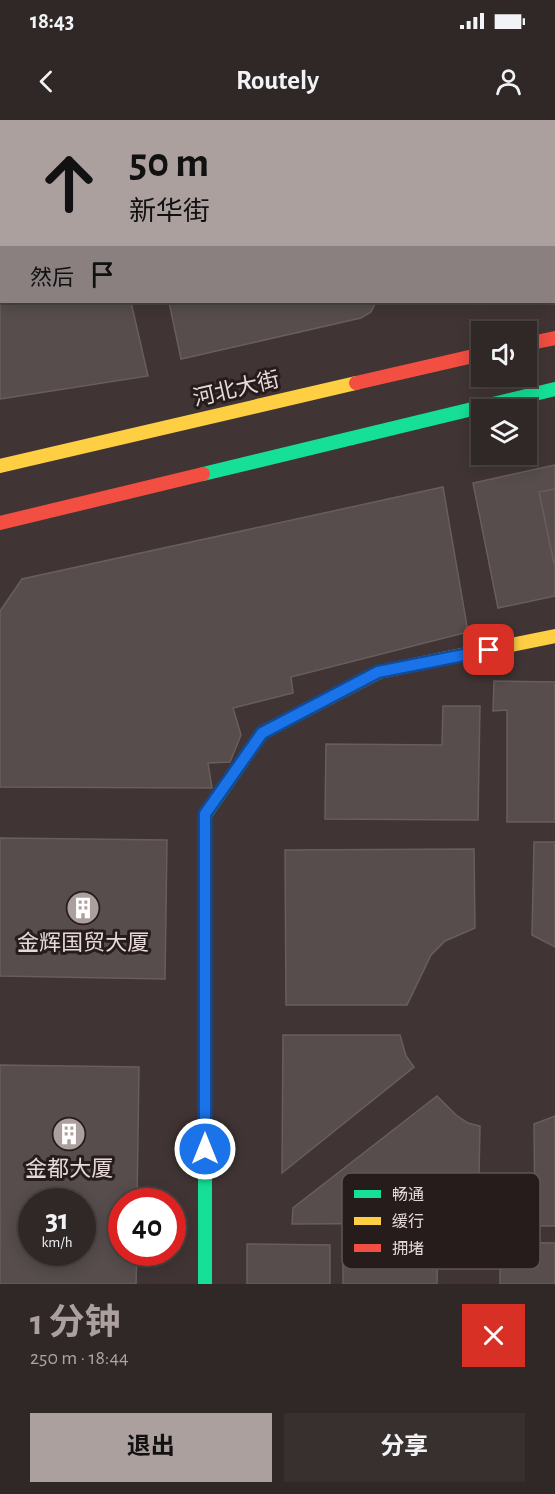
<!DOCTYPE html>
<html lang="zh">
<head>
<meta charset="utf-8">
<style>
  body { margin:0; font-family:"Alegreya Sans","Noto Sans SC",sans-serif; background:#38302f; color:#f1f3f6; height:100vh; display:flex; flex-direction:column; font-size:22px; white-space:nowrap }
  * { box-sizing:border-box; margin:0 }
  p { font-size:20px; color:#a8a6a7 }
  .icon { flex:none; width:33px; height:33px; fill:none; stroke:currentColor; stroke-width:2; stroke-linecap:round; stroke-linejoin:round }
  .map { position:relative; height:1164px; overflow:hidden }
  .side { display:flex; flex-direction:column; background:#302827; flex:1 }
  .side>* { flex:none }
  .guide { position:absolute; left:0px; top:0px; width:555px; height:183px; box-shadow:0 3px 15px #0003,0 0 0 2px #4b4444; background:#aca09f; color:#111; overflow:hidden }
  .buttons { position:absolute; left:471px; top:201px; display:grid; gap:12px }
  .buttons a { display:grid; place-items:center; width:66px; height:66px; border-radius:0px; background:#302827; box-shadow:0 3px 15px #0003,0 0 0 2px #4b4444; font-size:30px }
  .speed { position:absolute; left:18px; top:1068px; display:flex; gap:12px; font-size:30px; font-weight:700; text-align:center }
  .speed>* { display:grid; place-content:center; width:78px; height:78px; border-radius:50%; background:#302827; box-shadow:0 3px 15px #0003,0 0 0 2px #4b4444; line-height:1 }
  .speed small { font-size:15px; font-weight:400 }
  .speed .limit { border:9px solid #d22; background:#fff; color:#111 }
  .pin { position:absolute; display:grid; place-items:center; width:51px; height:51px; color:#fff; margin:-26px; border-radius:12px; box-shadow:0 3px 9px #0006 }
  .me { position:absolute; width:66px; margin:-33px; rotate:0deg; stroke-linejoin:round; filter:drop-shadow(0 0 4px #0008) }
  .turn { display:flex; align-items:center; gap:21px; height:126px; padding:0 30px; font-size:27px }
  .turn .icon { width:78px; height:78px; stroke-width:2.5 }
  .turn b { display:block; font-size:42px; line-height:51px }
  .then { display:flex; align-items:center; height:57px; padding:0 30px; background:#0003; gap:12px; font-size:22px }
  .round { display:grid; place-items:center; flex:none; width:63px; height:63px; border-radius:0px; background:#38302f }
  .head { display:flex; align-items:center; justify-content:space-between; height:102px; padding:0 30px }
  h1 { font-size:36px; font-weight:700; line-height:45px; color:#aca09f }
  .cta { display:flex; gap:12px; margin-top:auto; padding:12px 30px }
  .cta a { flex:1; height:69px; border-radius:0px; background:#aca09f; color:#111; font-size:24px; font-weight:700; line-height:69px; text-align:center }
  .cta a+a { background:#38302f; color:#f1f3f6 }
  .status { display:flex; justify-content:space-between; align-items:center; height:42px; padding:0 30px; background:#302827; direction:ltr }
  .status svg { height:16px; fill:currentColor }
  header { display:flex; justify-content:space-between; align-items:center; height:78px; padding:0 30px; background:#302827; font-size:27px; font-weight:700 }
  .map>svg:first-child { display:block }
  .building { fill:#564d4c; stroke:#685e5d; stroke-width:1.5; fill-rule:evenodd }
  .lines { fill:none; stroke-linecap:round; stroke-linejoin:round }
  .fast { stroke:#16e098; stroke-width:14 }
  .slow { stroke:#ffcf43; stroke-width:14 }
  .jam { stroke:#f24e42; stroke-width:14 }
  .route-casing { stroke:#114b97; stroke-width:15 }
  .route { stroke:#1a73e8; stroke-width:10 }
  .labels { text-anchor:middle; stroke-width:6; stroke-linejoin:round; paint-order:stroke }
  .street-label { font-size:22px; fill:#e6d9d8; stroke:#251c1b }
  .poi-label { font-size:22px; fill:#e6d9d8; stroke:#251c1b }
  .key { fill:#251c1b; stroke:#5f5554; stroke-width:1.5 }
  .key-label { font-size:16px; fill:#e6d9d8 }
</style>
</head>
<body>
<div class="status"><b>18:43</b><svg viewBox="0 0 49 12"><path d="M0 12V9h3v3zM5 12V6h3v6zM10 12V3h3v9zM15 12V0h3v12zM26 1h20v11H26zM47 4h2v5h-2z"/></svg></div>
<header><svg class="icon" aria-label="back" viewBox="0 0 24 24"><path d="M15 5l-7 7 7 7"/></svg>Routely<svg class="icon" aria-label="person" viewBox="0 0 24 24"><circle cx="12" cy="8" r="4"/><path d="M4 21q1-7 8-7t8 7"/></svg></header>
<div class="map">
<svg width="555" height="1164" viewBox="0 0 555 1164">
  <rect width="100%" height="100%" fill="#403534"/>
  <!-- building -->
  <g class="building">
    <polygon points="0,0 90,2 2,2 2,182 131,182 148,256 0,279"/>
    <rect x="178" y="0" width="155" height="2"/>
    <polygon points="441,0 555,0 555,131 554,2"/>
    <polygon points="169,182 376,182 371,192 361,198 181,239"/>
    <polygon points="555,345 555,476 498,488 473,363"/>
    <polygon points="443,367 468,512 291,557 293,573 233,588 241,615 230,642 208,643 212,668 0,667 0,491 22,459"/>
    <polygon points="555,369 555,443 554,443 539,372"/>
    <polygon points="494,561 555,562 555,702 507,702 507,590 493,591"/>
    <polygon points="443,586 480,586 478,700 325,699 326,624 442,625"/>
    <polygon points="0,718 167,720 165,859 0,856"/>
    <polygon points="534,722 555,722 555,827 532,815"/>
    <polygon points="474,729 475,808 445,821 431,835 407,885 286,885 285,730"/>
    <polygon points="283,915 400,915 406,936 414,947 282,1053"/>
    <path d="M0,945l139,2 -2,135h-15v50h15l-1,32h-136zM32,1082h50v50h-50z"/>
    <polygon points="437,976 456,995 468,1003 480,1006 478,1103 292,1104 293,1088"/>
    <polygon points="555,996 555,1106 535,1106 534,1004"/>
    <polygon points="343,1122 438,1123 437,1164 343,1164"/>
    <polygon points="500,1122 555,1123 555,1164 500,1164"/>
    <polygon points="247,1124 330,1125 330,1164 247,1164"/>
  </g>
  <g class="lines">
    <!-- fast -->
    <g class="fast">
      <polyline points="203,354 555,269"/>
      <polyline points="205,1164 205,695 262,613 306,590"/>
    </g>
    <!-- slow -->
    <g class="slow">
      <polyline points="0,346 356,263"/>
      <polyline points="306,590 379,552 555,516"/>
    </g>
    <!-- jam -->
    <g class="jam">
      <polyline points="526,224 555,218"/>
      <polyline points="356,263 482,234"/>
      <polyline points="0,403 203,354"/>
    </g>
  </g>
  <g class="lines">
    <defs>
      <polyline id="route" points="205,1029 205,694 262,613 378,552 489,530"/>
    </defs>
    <!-- route casing -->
    <use href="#route" class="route-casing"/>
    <!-- route -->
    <use href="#route" class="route"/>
  </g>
  <!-- icons -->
  <defs>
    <symbol id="building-disc" viewBox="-11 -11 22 22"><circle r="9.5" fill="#aca09f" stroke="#251c1b"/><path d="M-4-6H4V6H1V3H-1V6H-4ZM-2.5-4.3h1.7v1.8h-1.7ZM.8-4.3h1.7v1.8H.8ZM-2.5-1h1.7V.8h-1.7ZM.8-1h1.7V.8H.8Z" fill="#fff"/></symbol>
  </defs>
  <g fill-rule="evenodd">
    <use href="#building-disc" x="64" y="769" width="38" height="38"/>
    <use href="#building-disc" x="50" y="995" width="38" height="38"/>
  </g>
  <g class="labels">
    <!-- street labels -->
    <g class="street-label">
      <text transform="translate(236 268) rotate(-13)" y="8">河北大街</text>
    </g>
    <!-- poi labels -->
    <g class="poi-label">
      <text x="83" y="830">金辉国贸大厦</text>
      <text x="69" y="1056">金都大厦</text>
    </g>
  </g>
  <!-- legend -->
  <rect x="342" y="1053" width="198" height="96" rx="9" class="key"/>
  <rect x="354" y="1070" width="27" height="8" fill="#16e098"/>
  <rect x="354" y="1097" width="27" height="8" fill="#ffcf43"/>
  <rect x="354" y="1124" width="27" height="8" fill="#f24e42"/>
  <g class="key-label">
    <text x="392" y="1080">畅通</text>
    <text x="392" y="1107">缓行</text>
    <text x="392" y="1134">拥堵</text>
  </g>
</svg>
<div class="buttons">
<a><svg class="icon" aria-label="sound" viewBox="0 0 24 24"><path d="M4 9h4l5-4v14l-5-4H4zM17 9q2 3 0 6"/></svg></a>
<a><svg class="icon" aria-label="layers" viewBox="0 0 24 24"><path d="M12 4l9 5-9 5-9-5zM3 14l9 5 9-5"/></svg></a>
</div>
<div class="speed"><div>31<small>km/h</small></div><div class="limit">40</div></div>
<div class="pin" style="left:489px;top:530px;background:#d93025"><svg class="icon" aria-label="arrive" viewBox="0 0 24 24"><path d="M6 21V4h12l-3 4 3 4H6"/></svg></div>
<svg class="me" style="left:205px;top:1029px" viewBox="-20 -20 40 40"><circle r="17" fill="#1a73e8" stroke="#fff" stroke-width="3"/><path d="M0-11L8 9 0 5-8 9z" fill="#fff"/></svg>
<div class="guide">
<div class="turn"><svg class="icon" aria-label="ahead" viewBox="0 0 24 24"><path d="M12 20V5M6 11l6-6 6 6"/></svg><div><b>50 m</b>新华街</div></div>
<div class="then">然后<svg class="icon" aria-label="arrive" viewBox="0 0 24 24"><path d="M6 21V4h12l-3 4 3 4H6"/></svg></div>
</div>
</div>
<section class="side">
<div class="head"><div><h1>1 分钟</h1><p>250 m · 18:44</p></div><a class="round" style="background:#d93025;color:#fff"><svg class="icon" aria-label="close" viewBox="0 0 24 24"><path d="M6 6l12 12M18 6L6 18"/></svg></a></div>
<div class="cta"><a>退出</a><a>分享</a></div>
</section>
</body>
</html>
